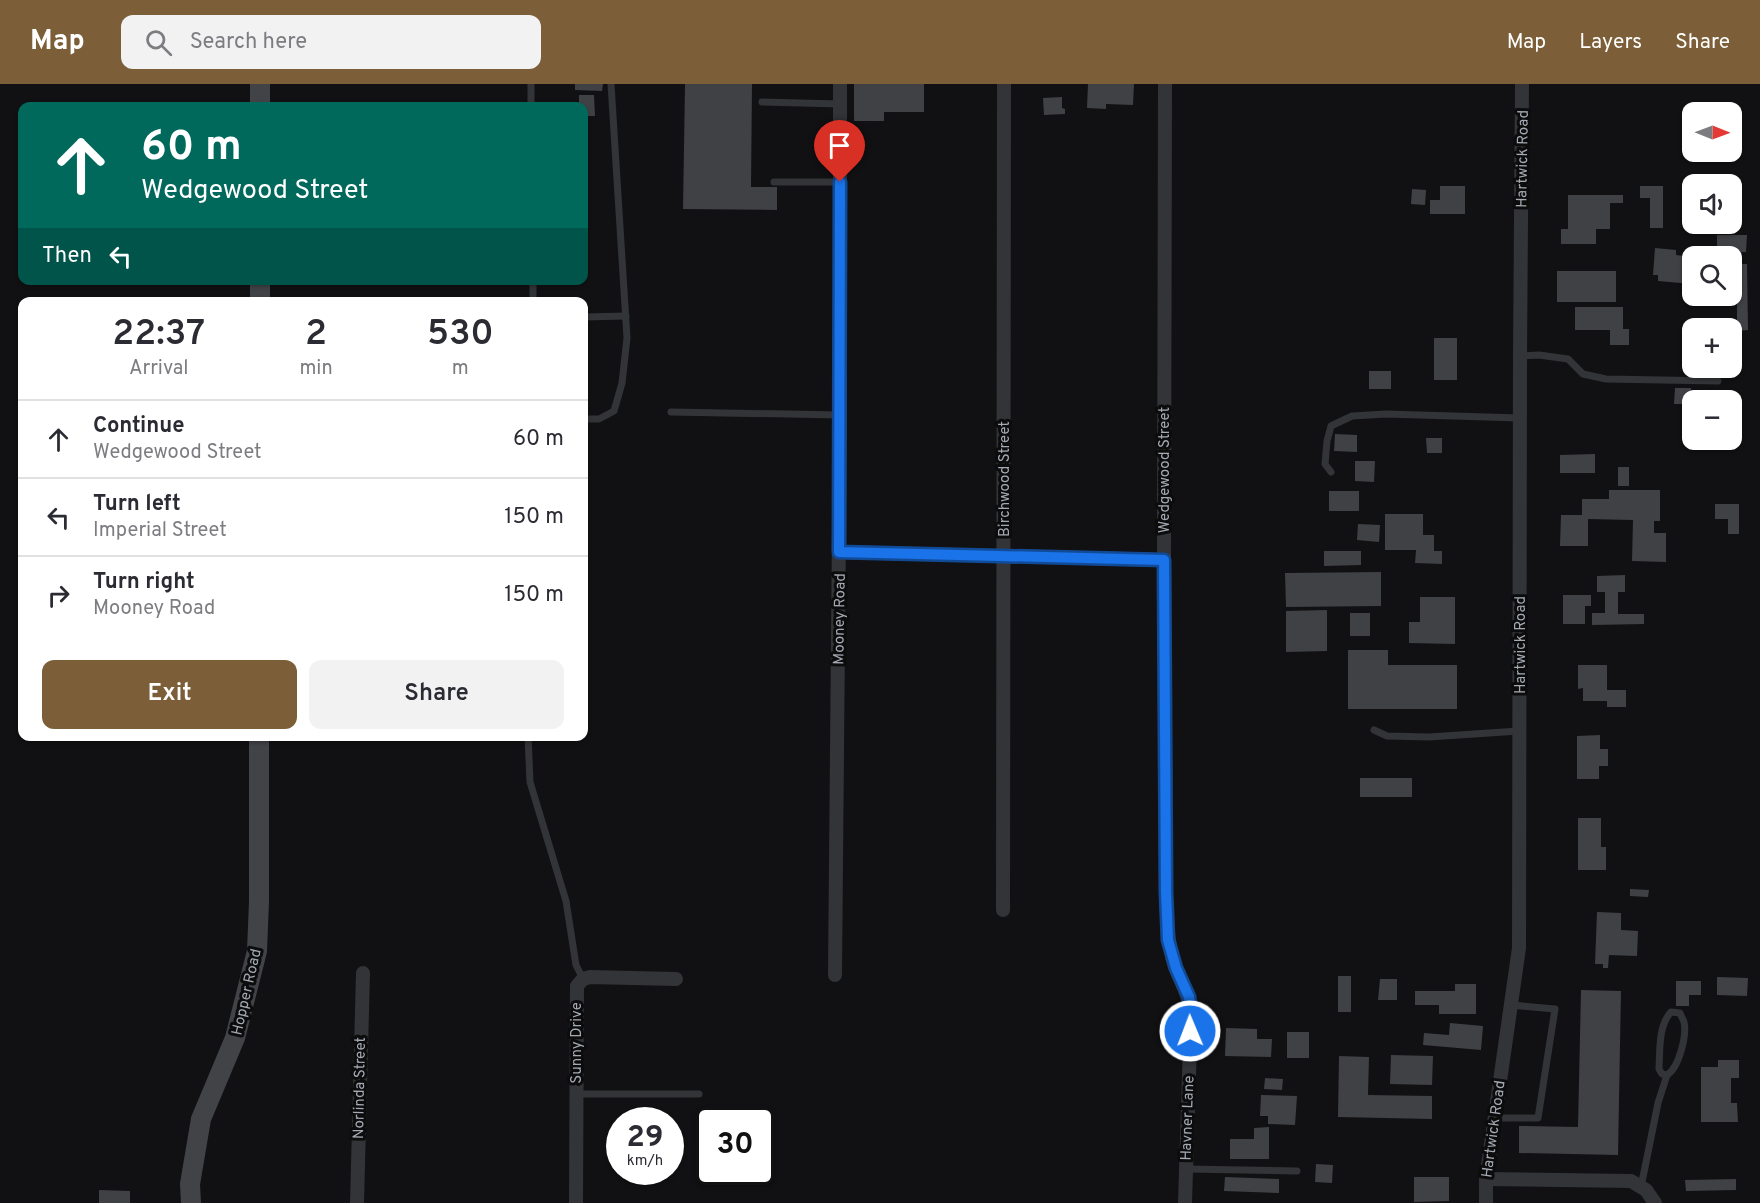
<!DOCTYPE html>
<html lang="en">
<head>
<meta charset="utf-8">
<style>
  body { margin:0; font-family:Overpass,sans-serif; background:#f2f2f3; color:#2b2b33; height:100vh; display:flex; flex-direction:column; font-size:22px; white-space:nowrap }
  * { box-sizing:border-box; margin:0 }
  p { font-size:20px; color:#7c7c81 }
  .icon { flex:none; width:33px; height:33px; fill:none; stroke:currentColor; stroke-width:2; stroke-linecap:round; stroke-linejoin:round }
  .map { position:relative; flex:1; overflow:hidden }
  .sheet { position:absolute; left:18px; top:213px; width:570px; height:444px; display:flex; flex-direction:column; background:#fff; border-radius:12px; box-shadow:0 2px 4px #0004 }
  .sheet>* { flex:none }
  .guide { position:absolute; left:18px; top:18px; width:570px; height:183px; border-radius:12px; box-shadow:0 2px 4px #0004; background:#00695c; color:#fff; overflow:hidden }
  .needle { width:39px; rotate:91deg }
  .tools { position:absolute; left:1682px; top:18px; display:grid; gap:12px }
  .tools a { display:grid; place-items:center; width:60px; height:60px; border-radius:12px; background:#fff; box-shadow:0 2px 4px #0004; font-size:30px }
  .speed { position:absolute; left:606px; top:1023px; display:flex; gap:12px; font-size:30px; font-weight:700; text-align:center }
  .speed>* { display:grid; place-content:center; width:78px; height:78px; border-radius:50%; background:#fff; box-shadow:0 2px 4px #0004; line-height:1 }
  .speed small { font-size:15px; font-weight:400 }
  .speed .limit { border:3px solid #111; border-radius:9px; background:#fff; color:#111 }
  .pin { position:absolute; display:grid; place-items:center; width:51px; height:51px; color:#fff; margin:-62px -26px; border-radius:50% 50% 50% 0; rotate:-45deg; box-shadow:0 0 6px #0007 }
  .pin .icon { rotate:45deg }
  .me { position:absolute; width:66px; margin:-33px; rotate:359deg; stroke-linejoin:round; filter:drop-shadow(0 0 4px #0008) }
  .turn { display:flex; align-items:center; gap:21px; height:126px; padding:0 24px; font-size:27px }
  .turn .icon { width:78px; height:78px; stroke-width:2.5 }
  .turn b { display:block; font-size:42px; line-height:51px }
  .then { display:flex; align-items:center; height:57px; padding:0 24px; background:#0003; gap:12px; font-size:22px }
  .eta { display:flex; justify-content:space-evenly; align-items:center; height:102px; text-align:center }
  .eta b { font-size:36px; font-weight:600; line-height:42px }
  .button { display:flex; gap:12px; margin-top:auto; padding:12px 24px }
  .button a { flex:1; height:69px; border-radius:12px; background:#7c5f38; color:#fff; font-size:24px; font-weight:600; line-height:69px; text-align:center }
  .button a+a { background:#f2f2f3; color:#2b2b33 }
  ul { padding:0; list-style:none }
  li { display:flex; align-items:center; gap:18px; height:78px; padding:0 24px; border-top:2px solid #e1e1e2 }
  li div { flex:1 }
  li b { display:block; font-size:22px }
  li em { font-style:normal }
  header { display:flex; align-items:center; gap:36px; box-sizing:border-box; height:84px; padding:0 30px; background:#7c5f38; color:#fff }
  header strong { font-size:28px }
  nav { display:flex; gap:33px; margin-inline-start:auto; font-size:21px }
  .search { width:420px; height:54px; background:#f2f2f3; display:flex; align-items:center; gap:15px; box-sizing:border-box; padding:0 21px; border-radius:12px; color:#7c7c81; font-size:22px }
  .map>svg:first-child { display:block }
  .building { fill:#404145 }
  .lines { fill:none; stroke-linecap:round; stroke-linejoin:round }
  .service { stroke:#333437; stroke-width:7 }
  .minor { stroke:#333437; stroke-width:14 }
  .secondary { stroke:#414347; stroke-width:20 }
  .route-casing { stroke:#114b97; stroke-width:15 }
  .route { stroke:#1a73e8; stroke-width:10 }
  .labels { text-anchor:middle; stroke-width:6; stroke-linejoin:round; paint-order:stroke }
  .street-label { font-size:15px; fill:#a4a9b2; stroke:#0c0c0d }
</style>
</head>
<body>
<header>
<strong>Map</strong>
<div class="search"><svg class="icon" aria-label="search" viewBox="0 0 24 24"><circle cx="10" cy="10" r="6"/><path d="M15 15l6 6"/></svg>Search here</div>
<nav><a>Map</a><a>Layers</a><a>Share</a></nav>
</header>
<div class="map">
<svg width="1760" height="1119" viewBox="0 0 1760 1119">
  <rect width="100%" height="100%" fill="#111113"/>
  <!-- building -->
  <g class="building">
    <polygon points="575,0 603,0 602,7 575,6"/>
    <polygon points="685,0 752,0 751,103 777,103 777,126 683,125"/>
    <polygon points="854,0 924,0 924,28 884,28 884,37 854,37"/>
    <polygon points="1088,0 1134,0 1133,21 1106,20 1106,25 1087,24"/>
    <polygon points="579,11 594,11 595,32 587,32 586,24 579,22"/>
    <polygon points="1062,13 1062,24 1065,25 1065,30 1044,31 1043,14"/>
    <polygon points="1440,102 1465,102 1465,130 1430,130 1430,116 1440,116"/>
    <polygon points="1640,102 1663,102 1663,144 1650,144 1650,114 1640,114"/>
    <polygon points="1412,105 1426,106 1425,121 1411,120"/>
    <polygon points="1568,111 1623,111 1623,119 1610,119 1610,145 1596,145 1596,160 1561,160 1561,145 1568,145"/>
    <polygon points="1717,151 1747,151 1746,168 1717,169"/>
    <polygon points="1655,164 1676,166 1676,171 1692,173 1692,200 1658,197 1658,191 1653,191"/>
    <polygon points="1737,180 1747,180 1748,246 1737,247"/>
    <rect x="1557" y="187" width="59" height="31"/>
    <polygon points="1575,223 1623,223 1623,245 1629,245 1629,261 1610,261 1610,246 1575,246"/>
    <rect x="1434" y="254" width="23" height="42"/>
    <rect x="1369" y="287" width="22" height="18"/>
    <polygon points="1675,304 1691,304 1691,320 1674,320"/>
    <polygon points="1335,350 1357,351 1357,368 1334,367"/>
    <polygon points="1426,354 1442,354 1442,369 1427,369"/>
    <polygon points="1595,370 1595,389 1560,389 1560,371"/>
    <polygon points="1355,377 1375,377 1374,398 1355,397"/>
    <rect x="1618" y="383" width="11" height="19"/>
    <polygon points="1609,406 1660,406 1660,437 1654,437 1654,449 1666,449 1666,478 1632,477 1633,436 1588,435 1588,462 1560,462 1561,431 1582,431 1582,415 1609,415"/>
    <rect x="1329" y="407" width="30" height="20"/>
    <polygon points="1715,420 1739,420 1739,450 1728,450 1728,435 1715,435"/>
    <polygon points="1385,430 1423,430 1423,451 1434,451 1434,467 1442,467 1442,480 1415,479 1416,466 1385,466"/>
    <polygon points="1358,440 1380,441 1379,458 1357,456"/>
    <polygon points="1324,467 1361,467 1361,481 1324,482"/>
    <polygon points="1381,488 1381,522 1286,523 1285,489"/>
    <polygon points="1625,491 1625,508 1618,508 1618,530 1644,530 1644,540 1592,541 1592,529 1605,529 1605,508 1597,508 1597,492"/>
    <polygon points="1563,511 1591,511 1591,522 1585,522 1585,540 1563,540"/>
    <polygon points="1420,513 1455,513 1455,560 1409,559 1409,538 1420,538"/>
    <polygon points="1327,526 1327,567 1286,568 1286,527"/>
    <rect x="1350" y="529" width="20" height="23"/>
    <polygon points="1348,566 1388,566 1388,581 1457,581 1457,625 1348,625"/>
    <polygon points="1578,581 1607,581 1607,606 1626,606 1626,623 1607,623 1607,617 1583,617 1583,604 1578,605"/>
    <polygon points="1600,651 1600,665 1608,665 1608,682 1599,682 1599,695 1577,695 1577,652"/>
    <rect x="1360" y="694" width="52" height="19"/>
    <polygon points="1578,734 1601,734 1601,763 1606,763 1606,786 1578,786"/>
    <polygon points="1630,805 1649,806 1648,813 1630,812"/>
    <polygon points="1597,828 1621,829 1621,846 1638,847 1637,872 1609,871 1608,884 1603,884 1603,880 1595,880"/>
    <rect x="1338" y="892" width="13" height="36"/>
    <polygon points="1717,893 1748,894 1747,912 1717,911"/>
    <polygon points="1380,895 1397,895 1397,916 1378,916"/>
    <polygon points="1676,897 1701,897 1701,911 1689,911 1689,922 1676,922"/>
    <polygon points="1455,900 1476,900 1476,930 1439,930 1439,921 1415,921 1415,907 1455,907"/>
    <polygon points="1581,906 1621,907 1618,1071 1519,1069 1519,1042 1578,1043"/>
    <polygon points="1450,939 1483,942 1481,966 1423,961 1424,949 1449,951"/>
    <polygon points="1226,944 1257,945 1257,955 1272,955 1271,973 1225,972"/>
    <rect x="1287" y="948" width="22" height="26"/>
    <polygon points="1391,971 1433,972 1432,1001 1390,1000"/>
    <polygon points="1339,972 1369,973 1368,1011 1432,1012 1432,1035 1338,1033"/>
    <polygon points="1718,976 1739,976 1739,994 1731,994 1731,1019 1737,1019 1738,1038 1701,1038 1701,983 1718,983"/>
    <polygon points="1265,994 1283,995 1282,1006 1264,1005"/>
    <polygon points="1261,1011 1297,1012 1295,1041 1268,1040 1268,1032 1260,1032"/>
    <polygon points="1269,1043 1269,1075 1230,1075 1230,1055 1254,1055 1254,1044"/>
    <polygon points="1316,1080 1333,1081 1332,1099 1315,1098"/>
    <polygon points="1225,1093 1279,1095 1279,1109 1224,1107"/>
    <polygon points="1414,1093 1449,1093 1449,1117 1414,1118"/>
    <polygon points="1736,1095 1736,1106 1686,1107 1685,1096"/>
    <polygon points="99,1106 130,1107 130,1119 99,1119"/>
  </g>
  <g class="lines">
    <!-- service -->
    <g class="service">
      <polyline points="531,0 531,22"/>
      <polyline points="762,18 840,20"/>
      <polyline points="774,98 840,98"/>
      <polyline points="533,196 533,218"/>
      <polyline points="584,233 626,232"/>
      <polyline points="1520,272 1539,271 1568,275 1583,290 1606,295 1718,297"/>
      <polyline points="671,328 840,331"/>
      <polyline points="584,335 599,335 614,327 622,299 627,254 611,0"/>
      <polyline points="1331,388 1325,380 1327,357 1331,342 1352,332 1386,330 1520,334"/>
      <polyline points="1374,646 1387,652 1429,653 1519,647"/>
      <polyline points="528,652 530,698 566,817 576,881 583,895"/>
      <polyline points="576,1010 699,1010"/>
      <polyline points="1494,1034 1538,1034 1555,925 1511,921"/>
      <polyline points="1186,1085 1297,1087"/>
      <path d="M1641,1103l17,-84 9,-28c12,-7 20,-40 17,-53 -1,-3 -3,-6 -4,-9l-9,-1c-13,14 -11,39 -12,57l3,5 5,1"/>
    </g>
    <!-- minor -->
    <g class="minor">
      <path d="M1165,0l-1,476 2,333c1,25 1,50 9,74 7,18 13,25 16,45l-6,191"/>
      <polyline points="839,468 1164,476"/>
      <polyline points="1003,826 1004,0"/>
      <polyline points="835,891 840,331 840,0"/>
      <polyline points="1486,1095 1631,1097 1646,1106 1655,1119"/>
      <polyline points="357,1119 363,889"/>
      <polyline points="576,1119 577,902 583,895 590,893 676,895"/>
      <polyline points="1486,1119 1486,1095 1519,864 1520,272 1522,0"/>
    </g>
    <!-- secondary -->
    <g class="secondary">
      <polyline points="260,0 260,22"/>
      <polyline points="260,218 260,196"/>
      <polyline points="191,1119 190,1100 201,1035 235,954 257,867 259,817 259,652"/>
    </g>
  </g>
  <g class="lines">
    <defs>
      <polyline id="route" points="840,98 839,468 1164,476 1166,808 1168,856 1176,884 1189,913 1191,928 1190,947"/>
    </defs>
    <!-- route casing -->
    <use href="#route" class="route-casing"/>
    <!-- route -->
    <use href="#route" class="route"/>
  </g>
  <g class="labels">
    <!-- street labels -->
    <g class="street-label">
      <text transform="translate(1522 75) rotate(-89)" y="5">Hartwick Road</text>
      <text transform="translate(1164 386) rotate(-90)" y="5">Wedgewood Street</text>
      <text transform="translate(1004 395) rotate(-90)" y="5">Birchwood Street</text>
      <text transform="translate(839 535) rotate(-89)" y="5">Mooney Road</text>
      <text transform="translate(1520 561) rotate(-90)" y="5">Hartwick Road</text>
      <text transform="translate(246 908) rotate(-77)" y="5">Hopper Road</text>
      <text transform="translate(576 959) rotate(-90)" y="5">Sunny Drive</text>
      <text transform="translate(359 1004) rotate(-89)" y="5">Norlinda Street</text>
      <text transform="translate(1187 1034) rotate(-88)" y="5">Havner Lane</text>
      <text transform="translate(1493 1045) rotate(-82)" y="5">Hartwick Road</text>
    </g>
  </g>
</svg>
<div class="tools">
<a><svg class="needle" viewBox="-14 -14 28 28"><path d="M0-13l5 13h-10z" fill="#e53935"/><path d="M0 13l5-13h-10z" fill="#7c7c81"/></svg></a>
<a><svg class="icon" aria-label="sound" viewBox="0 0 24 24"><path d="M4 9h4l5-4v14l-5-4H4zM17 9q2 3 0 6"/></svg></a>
<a><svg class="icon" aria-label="search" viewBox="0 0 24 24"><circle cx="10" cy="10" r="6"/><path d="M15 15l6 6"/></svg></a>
<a>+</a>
<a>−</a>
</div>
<div class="speed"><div>29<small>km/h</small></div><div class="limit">30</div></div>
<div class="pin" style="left:840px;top:98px;background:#d93025"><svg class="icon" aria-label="arrive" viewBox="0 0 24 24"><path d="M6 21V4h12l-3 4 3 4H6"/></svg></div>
<svg class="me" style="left:1190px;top:947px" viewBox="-20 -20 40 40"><circle r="17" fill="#1a73e8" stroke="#fff" stroke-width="3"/><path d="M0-11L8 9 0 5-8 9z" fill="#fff"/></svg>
<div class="guide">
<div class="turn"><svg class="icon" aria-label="ahead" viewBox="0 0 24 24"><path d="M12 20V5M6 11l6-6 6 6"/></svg><div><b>60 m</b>Wedgewood Street</div></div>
<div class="then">Then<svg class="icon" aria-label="left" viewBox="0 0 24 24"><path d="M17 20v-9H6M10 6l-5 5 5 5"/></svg></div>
</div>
<section class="sheet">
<div class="eta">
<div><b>22:37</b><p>Arrival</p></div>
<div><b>2</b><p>min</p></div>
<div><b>530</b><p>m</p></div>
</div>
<ul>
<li><svg class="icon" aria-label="ahead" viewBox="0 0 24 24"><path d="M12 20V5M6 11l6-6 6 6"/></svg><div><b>Continue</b><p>Wedgewood Street</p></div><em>60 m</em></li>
<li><svg class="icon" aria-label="left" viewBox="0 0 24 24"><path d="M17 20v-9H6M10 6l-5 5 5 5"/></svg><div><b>Turn left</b><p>Imperial Street</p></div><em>150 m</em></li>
<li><svg class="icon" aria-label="right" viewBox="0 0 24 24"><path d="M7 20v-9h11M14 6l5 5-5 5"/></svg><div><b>Turn right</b><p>Mooney Road</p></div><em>150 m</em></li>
</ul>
<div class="button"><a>Exit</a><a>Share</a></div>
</section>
</div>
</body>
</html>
